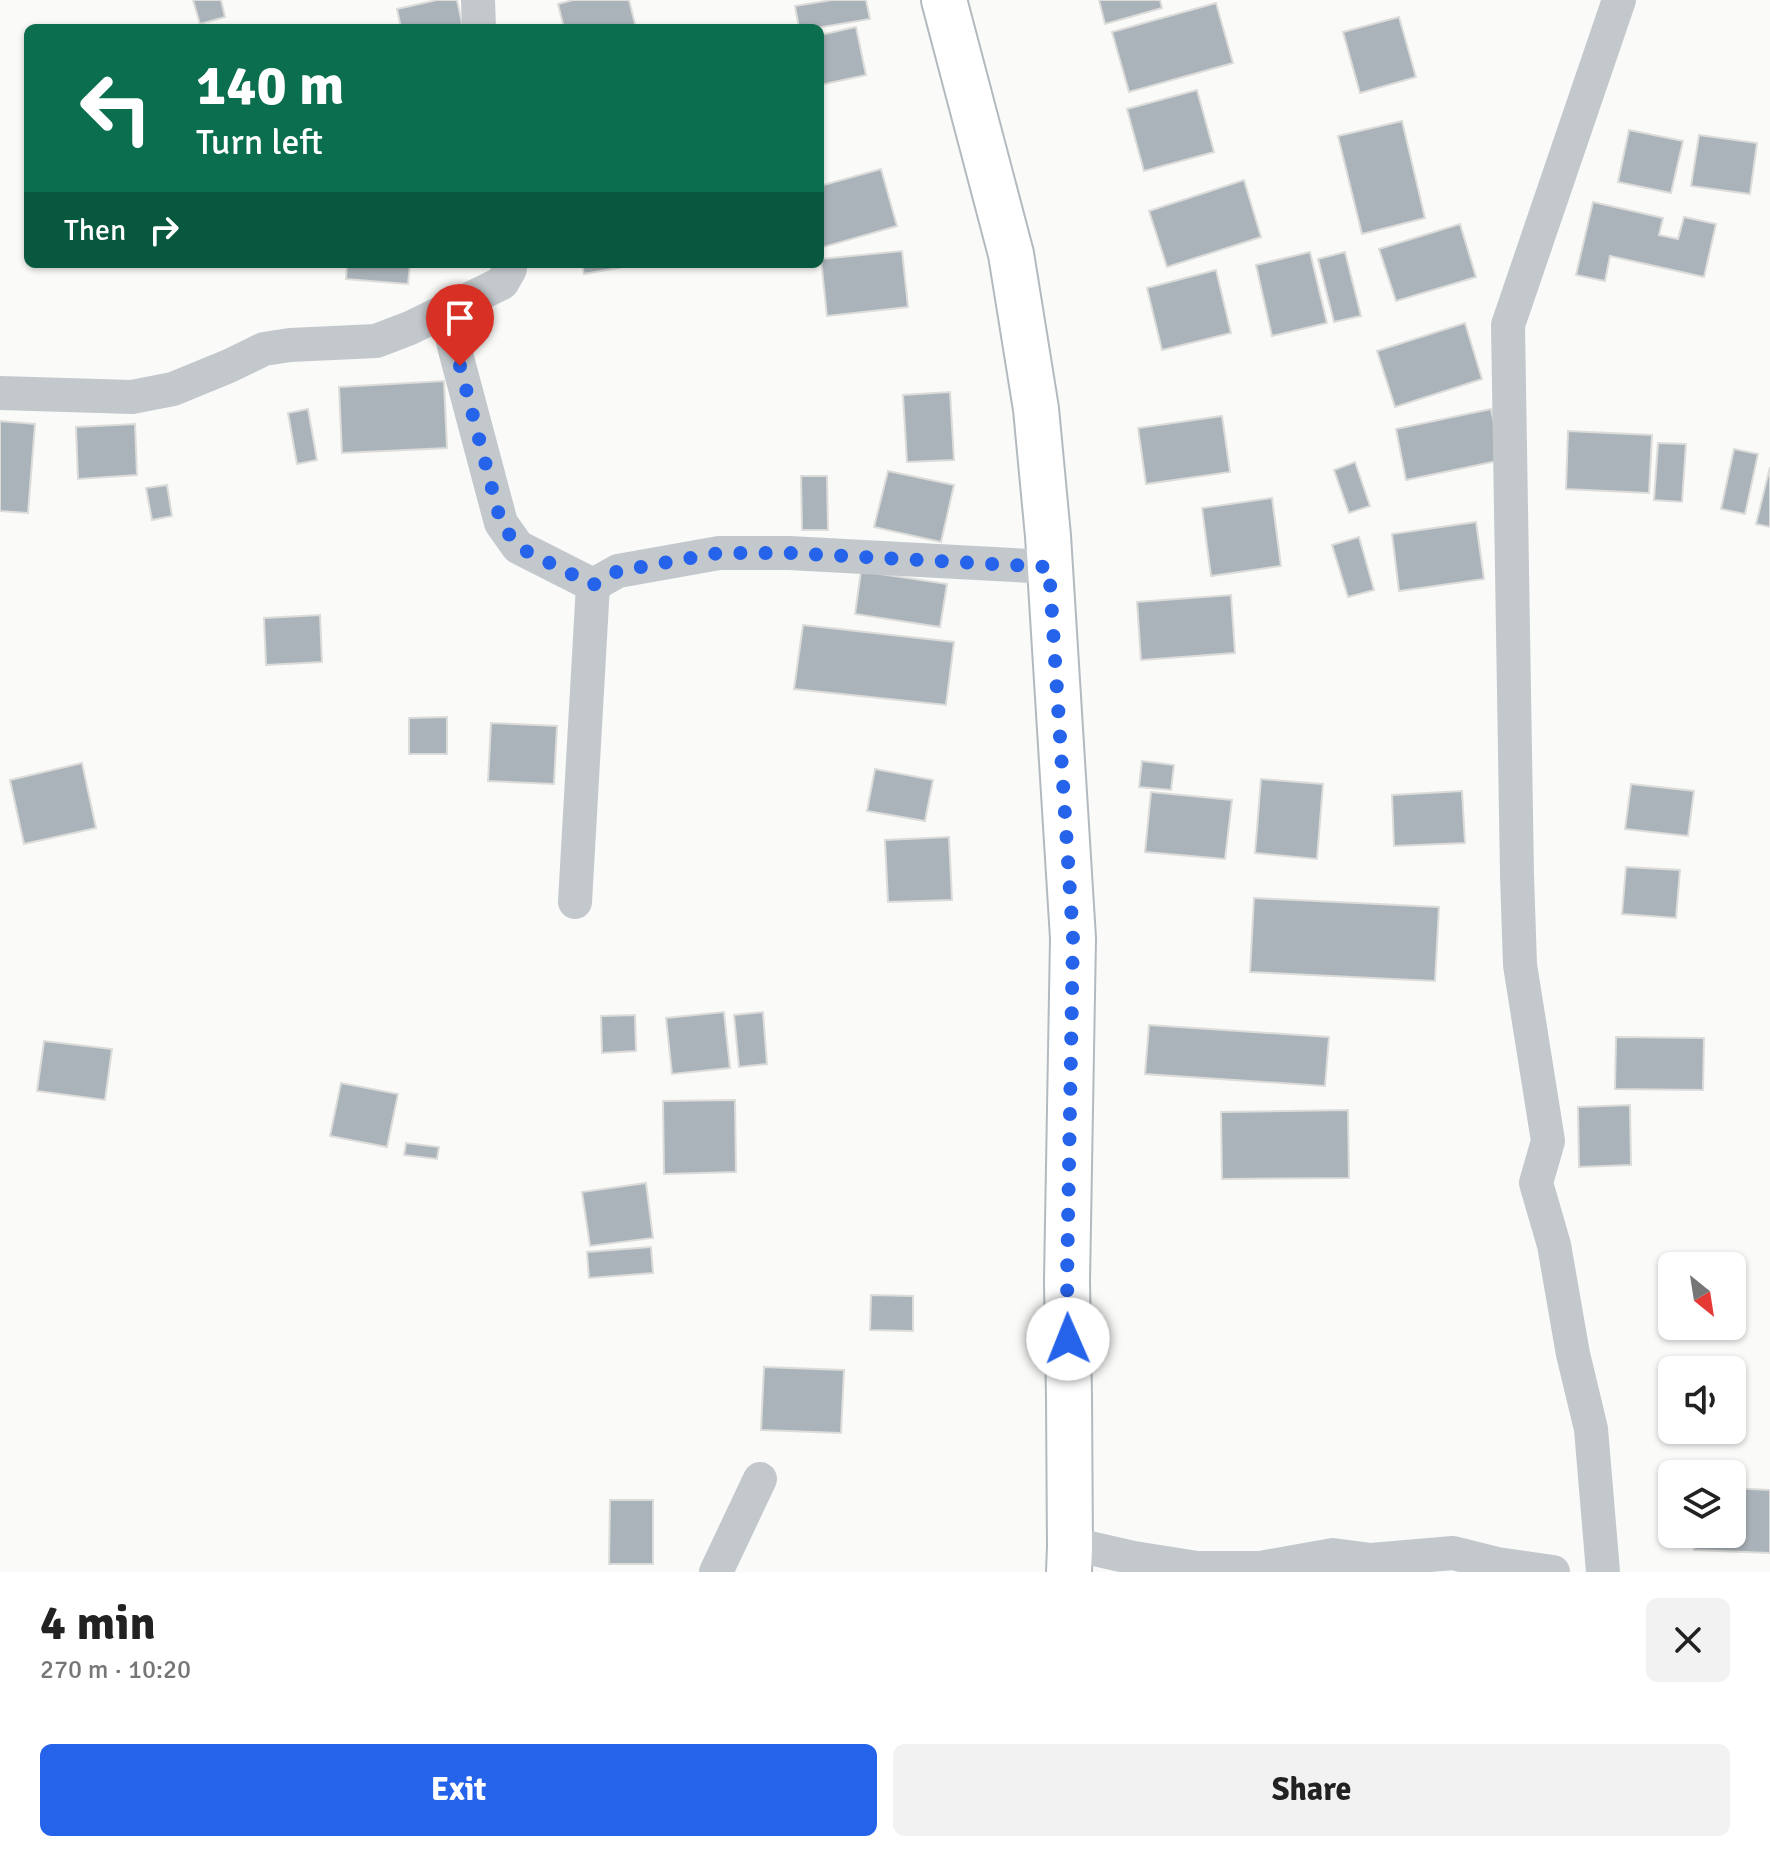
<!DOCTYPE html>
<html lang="en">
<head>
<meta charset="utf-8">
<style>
  body { margin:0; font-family:Signika,sans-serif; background:#f2f2f2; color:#222; height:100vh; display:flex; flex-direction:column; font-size:30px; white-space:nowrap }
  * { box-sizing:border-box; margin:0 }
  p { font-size:26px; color:#767676 }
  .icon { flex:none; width:44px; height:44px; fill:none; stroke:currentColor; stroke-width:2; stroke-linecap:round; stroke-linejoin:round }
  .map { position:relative; height:1572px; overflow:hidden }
  .side { display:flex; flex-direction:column; background:#fff; flex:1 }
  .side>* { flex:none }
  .banner { position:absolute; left:24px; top:24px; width:800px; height:244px; border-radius:12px; box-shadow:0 2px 6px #0004; background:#0b6e4f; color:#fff; overflow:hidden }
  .needle { width:52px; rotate:150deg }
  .tools { position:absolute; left:1658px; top:1252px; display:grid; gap:16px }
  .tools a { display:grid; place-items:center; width:88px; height:88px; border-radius:12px; background:#fff; box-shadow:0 2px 6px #0004; font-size:40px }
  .pin { position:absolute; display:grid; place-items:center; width:68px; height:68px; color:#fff; margin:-82px -34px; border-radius:50% 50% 50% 0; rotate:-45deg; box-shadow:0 0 8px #0007 }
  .pin .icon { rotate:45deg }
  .me { position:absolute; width:88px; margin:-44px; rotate:359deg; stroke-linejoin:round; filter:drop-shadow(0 0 6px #0008) }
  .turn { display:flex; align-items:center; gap:28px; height:168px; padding:0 40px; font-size:36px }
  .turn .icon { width:104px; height:104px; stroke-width:2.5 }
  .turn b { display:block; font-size:56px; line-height:68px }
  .then { display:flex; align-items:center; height:76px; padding:0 40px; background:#0003; gap:16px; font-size:30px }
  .round { display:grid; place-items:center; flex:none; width:84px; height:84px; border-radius:12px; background:#f2f2f2 }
  .headline { display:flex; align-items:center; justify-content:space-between; height:136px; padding:0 40px }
  h1 { font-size:48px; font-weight:700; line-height:60px }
  .cta { display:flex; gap:16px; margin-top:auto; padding:16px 40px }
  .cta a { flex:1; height:92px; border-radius:12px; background:#2563eb; color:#fff; font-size:32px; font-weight:700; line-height:92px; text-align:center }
  .cta a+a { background:#f2f2f2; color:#222 }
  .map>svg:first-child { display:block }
  .building { fill:#aab3b9; stroke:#dcdcda; stroke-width:2 }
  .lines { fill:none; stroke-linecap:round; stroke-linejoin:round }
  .secondary-casing { stroke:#b3babf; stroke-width:48 }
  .street { stroke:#c3c8cc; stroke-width:34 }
  .secondary { stroke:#fff; stroke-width:44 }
  .route { stroke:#2563eb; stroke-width:14; stroke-dasharray:0 25.2 }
</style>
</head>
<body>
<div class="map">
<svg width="1770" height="1572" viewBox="0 0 1770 1572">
  <rect width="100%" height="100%" fill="#fafaf8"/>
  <!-- building -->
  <g class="building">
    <polygon points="193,0 221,0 225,17 200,24"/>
    <polygon points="437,0 457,0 463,28 401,28 397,9"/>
    <polygon points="573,0 629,0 636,28 564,28 558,4"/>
    <polygon points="832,0 866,0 870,19 816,28 799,28 795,6"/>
    <polygon points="1099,0 1160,0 1162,8 1105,24"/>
    <polygon points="1216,3 1233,63 1129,92 1112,32"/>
    <polygon points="1399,17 1416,77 1360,93 1343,32"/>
    <polygon points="856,27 866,75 820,85 820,35"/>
    <polygon points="1197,90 1214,152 1144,171 1127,109"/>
    <polygon points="1402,121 1425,218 1362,234 1338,136"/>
    <polygon points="1629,130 1683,141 1671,193 1618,182"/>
    <polygon points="1699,135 1757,143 1750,194 1691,186"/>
    <polygon points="881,169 897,226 820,248 820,186"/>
    <polygon points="1244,180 1261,237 1167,267 1149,211"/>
    <polygon points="1593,202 1663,218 1659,235 1678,239 1684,217 1716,224 1704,277 1610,256 1605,281 1576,275"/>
    <polygon points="1460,224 1476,277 1396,301 1379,249"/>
    <polygon points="902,251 908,307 827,316 821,259"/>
    <polygon points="1310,252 1327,323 1272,336 1256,265"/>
    <polygon points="1345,252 1361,316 1334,322 1318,259"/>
    <polygon points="347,264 410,264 408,284 346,279"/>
    <polygon points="582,264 640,264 584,274"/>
    <polygon points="1216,270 1231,333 1162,350 1147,288"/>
    <polygon points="1465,323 1482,379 1395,407 1377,351"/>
    <polygon points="444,381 447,448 342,453 339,387"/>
    <polygon points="950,392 954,460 907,462 903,395"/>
    <polygon points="308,409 317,460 297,464 288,413"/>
    <polygon points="1491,409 1502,460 1406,480 1396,429"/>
    <polygon points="1222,416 1230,472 1146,484 1138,428"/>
    <polygon points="0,421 35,424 28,513 0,511"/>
    <polygon points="135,424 137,475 78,479 76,427"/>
    <polygon points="1568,431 1652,435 1649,493 1566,489"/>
    <polygon points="1658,443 1686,444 1682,502 1654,500"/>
    <polygon points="1734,449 1758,454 1745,514 1721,509"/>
    <polygon points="1355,462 1370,506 1349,513 1334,470"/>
    <polygon points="1770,467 1770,527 1756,524"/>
    <polygon points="888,471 954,485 941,542 874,527"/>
    <polygon points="801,476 827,476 828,530 802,530"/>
    <polygon points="167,485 172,516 152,520 146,488"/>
    <polygon points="1272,498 1281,566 1211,576 1202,508"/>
    <polygon points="1476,522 1484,579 1399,591 1392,534"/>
    <polygon points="1359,537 1374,590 1348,597 1332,545"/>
    <polygon points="861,571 947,584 940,627 855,614"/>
    <polygon points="1231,595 1235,653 1141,660 1137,602"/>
    <polygon points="320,615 322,662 266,665 264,618"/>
    <polygon points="803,625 954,642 946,705 794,689"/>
    <polygon points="447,717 447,754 409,754 409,718"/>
    <polygon points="491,723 557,726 554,784 488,781"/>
    <polygon points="1142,761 1174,765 1171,790 1139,787"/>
    <polygon points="82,763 96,828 24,844 10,780"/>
    <polygon points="875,769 933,780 925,821 867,811"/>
    <polygon points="1261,779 1323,784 1317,859 1255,853"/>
    <polygon points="1631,784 1694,791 1688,836 1625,829"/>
    <polygon points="1462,791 1465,843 1394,846 1392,795"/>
    <polygon points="1151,792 1232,800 1225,859 1145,852"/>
    <polygon points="949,837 952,900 888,902 885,840"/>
    <polygon points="1626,867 1680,870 1676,918 1622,914"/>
    <polygon points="1254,898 1439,907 1435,981 1250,972"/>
    <polygon points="724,1012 730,1068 672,1074 666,1018"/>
    <polygon points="763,1012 767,1064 739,1067 734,1015"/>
    <polygon points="635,1015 636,1051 602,1053 601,1016"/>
    <polygon points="1149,1025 1329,1037 1325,1086 1145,1074"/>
    <polygon points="1616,1037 1704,1038 1703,1090 1615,1089"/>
    <polygon points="44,1041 112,1049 105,1100 37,1091"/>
    <polygon points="341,1083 398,1094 387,1147 330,1136"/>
    <polygon points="735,1100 736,1172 664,1174 663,1101"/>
    <polygon points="1630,1105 1631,1165 1579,1167 1578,1107"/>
    <polygon points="1348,1110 1349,1178 1222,1179 1221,1112"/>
    <polygon points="406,1143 439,1147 437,1159 404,1155"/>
    <polygon points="646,1183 653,1238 590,1246 582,1192"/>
    <polygon points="651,1247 653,1273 589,1278 587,1252"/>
    <polygon points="871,1295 913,1296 913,1331 870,1330"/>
    <polygon points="764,1367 844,1370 841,1433 761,1430"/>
    <polygon points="1732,1488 1770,1490 1770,1553 1694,1550 1695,1534 1732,1534"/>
    <polygon points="610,1500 653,1500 653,1564 609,1564"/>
  </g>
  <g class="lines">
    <defs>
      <polyline id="secondary" points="944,0 1011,254 1036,409 1048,536 1073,938 1067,1281 1069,1398 1070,1547 1069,1572"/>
    </defs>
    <!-- secondary casing -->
    <use href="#secondary" class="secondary-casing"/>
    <!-- street -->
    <g class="street">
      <polyline points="478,0 479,28"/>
      <polyline points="446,309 455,350 501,523 518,547 593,585"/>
      <polyline points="0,393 132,397 173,389 229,366 264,349 290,345 376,341 410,328 502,283 510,269 510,264"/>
      <polyline points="593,585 618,571 719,553 789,553 1049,567"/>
      <polyline points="575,902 593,585"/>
      <polyline points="1070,1547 1090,1548 1134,1558 1197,1568 1260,1568 1333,1555 1371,1560 1453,1553 1497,1564 1553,1572"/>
      <polyline points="716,1572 760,1479"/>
      <polyline points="1603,1572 1591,1429 1573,1354 1554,1245 1536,1183 1548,1141 1520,965 1517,875 1508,325 1619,0"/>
    </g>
    <!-- secondary -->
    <use href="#secondary" class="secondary"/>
  </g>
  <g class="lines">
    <!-- route -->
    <polyline class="route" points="460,366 501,523 518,547 593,585 618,571 719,553 789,553 1049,567 1073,938 1067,1281 1068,1339"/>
  </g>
</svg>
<div class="tools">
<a><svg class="needle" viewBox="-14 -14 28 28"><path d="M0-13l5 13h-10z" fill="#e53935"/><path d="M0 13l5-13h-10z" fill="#767676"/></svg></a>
<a><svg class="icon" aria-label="sound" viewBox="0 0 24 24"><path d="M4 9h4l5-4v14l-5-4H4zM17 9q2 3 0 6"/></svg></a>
<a><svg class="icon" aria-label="layers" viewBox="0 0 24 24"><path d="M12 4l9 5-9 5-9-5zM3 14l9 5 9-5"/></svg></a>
</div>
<div class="pin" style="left:460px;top:366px;background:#d93025"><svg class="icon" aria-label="arrive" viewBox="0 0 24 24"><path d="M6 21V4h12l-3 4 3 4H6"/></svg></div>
<svg class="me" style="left:1068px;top:1339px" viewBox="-20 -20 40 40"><circle r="19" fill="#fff"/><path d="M0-13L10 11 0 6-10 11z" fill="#2563eb"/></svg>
<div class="banner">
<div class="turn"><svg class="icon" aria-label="left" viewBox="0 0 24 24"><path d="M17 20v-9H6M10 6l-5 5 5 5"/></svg><div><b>140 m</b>Turn left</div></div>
<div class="then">Then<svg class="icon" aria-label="right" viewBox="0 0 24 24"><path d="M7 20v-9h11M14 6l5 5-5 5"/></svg></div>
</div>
</div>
<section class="side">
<div class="headline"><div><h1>4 min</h1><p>270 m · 10:20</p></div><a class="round"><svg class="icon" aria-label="close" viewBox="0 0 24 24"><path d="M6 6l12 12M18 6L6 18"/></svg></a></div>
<div class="cta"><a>Exit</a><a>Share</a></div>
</section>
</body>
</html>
